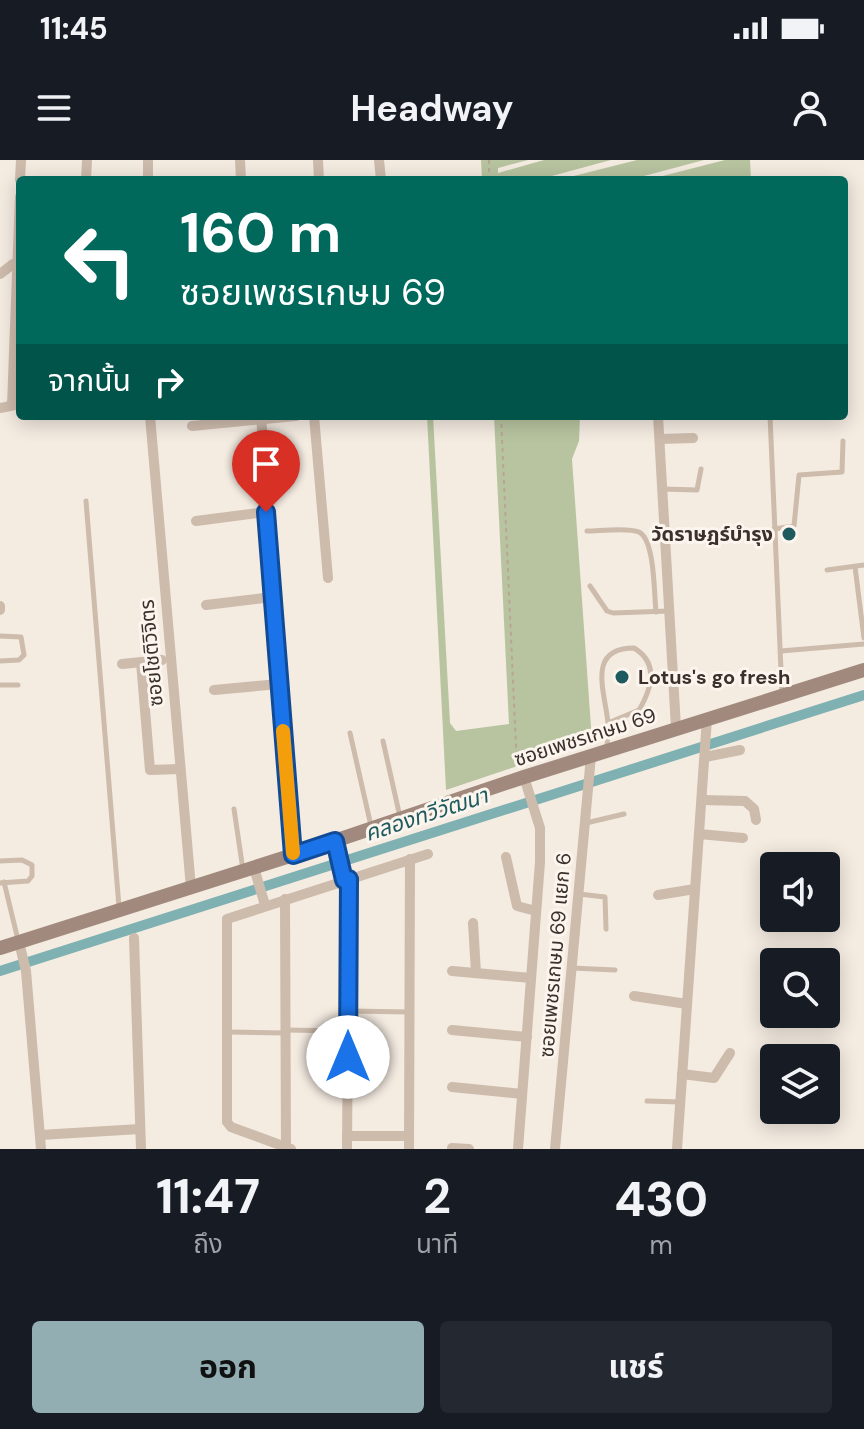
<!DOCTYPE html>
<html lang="th">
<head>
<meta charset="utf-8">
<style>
  body { margin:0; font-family:"DM Sans","Noto Sans Thai",sans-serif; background:#242831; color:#f1f3f6; height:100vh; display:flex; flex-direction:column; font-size:30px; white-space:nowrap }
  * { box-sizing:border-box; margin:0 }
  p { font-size:26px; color:#9ea1a6 }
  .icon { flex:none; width:44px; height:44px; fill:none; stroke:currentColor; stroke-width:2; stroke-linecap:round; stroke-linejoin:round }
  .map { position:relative; height:989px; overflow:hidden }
  .drawer { display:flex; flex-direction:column; background:#171b24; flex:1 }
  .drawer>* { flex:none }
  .hud { position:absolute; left:16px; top:16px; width:832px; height:244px; border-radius:8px; box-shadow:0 4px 20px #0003; background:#00695c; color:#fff; overflow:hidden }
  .buttons { position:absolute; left:760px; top:692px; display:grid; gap:16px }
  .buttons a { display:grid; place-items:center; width:80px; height:80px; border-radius:8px; background:#171b24; box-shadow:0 4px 20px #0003; font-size:40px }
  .pin { position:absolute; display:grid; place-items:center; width:68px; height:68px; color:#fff; margin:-82px -34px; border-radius:50% 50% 50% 0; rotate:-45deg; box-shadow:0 0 8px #0007 }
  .pin .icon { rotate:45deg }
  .me { position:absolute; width:88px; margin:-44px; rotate:0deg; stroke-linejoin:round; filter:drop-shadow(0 0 6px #0008) }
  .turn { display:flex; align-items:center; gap:28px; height:168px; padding:0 32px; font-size:36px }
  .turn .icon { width:104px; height:104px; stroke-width:2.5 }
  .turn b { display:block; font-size:56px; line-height:68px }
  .then { display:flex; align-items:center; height:76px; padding:0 32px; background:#0003; gap:16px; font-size:30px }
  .eta { display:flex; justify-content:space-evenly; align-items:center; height:136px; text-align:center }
  .eta b { font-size:48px; font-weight:700; line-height:56px }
  .primary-button { display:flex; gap:16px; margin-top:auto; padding:16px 32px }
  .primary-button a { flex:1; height:92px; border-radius:8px; background:#92aeb2; color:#111; font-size:32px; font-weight:700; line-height:92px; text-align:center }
  .primary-button a+a { background:#242831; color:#f1f3f6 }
  .status { display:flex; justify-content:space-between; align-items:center; height:56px; padding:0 40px; background:#171b24; direction:ltr }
  .status svg { height:22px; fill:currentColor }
  header { display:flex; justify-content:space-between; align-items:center; height:104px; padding:0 32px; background:#171b24; font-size:36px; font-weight:700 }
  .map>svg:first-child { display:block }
  .green { fill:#b8c4a0 }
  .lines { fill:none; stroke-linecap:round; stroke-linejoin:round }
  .canal { stroke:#7fb0b2; stroke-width:10 }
  .path { stroke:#b9a596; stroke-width:2; stroke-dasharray:4 4; stroke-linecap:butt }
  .lane { stroke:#cdbbac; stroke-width:5 }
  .street { stroke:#cdbbac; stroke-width:10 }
  .secondary { stroke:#a18a7d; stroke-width:14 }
  .route-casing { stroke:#114b97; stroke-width:20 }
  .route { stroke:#1a73e8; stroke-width:14 }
  .slow { stroke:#f59e0b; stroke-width:14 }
  .poi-dot { fill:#1f5a5e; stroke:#fbf5ee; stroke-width:3 }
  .labels { text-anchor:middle; stroke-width:6; stroke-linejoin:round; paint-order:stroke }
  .poi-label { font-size:20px; font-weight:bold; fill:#3b302b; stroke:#fbf5ee; text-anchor:end }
  .street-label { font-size:20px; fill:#3b302b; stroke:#fbf5ee }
  .water-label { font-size:22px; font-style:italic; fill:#1f5a5e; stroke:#fbf5ee }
</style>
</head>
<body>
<div class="status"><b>11:45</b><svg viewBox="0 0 49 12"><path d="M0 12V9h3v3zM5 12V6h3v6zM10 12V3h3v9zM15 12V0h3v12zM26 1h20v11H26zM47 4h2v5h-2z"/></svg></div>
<header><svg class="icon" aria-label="menu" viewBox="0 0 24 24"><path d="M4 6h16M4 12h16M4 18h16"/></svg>Headway<svg class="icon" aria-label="person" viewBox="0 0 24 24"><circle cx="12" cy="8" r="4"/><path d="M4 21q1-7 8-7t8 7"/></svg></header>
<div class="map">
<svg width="864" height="989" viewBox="0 0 864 989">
  <rect width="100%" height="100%" fill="#f4ebe1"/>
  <!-- green -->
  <g class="green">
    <polygon points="481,0 528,0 498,8 498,13 544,0 611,0 537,20 482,20"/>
    <polygon points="637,0 704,0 629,20 558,20"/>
    <polygon points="725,0 750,0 751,20 647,20"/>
    <polygon points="427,256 433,256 450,563 456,571 509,564 494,256 580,256 579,281 572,299 592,581 446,630"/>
  </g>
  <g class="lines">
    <!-- canal -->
    <polyline class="canal" points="0,811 864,535"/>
    <!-- path -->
    <g class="path">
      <polyline points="489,0 489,20"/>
      <polyline points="501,256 516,587 521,606"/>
    </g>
    <!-- lane -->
    <g class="lane">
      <polyline points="770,256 782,534"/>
      <polyline points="663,329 697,330 701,309"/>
      <polyline points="86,341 119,747"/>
      <polyline points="774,369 794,366 799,315 842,312 843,281"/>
      <path d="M587,371c12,0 41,-4 52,1 16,8 15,62 17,80"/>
      <polyline points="855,407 864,478"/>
      <polyline points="827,410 864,405"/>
      <polyline points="590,426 607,451 613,453 669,451"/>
      <polyline points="0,476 21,477 24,495 19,500 0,501"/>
      <polyline points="781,491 864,484"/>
      <polyline points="0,525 18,525"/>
      <polyline points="350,573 371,666"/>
      <polyline points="383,581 400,657"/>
      <path d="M607,590c0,-8 1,-17 1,-26 -2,-30 -23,-76 26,-76 25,15 18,40 5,62l-31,13"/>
      <polyline points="234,649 243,710"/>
      <polyline points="586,663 624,654"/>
      <polyline points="0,701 22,700 32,705 32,716 28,721 0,723"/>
      <polyline points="4,722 18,780"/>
      <polyline points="579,734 605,737 606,769"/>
      <polyline points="572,808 615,810"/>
      <polyline points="349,851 410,852"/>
      <polyline points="286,870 347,871"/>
      <polyline points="228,872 286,873"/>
      <polyline points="647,941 680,942"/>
    </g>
    <!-- street -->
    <g class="street">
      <polyline points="148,0 148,20"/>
      <polyline points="240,0 241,20"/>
      <polyline points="318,0 319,20"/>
      <polyline points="379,0 381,20"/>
      <polyline points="20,20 21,0"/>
      <polyline points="86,20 87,0"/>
      <polyline points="0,114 13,104"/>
      <polyline points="12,245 20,37"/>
      <polyline points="0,248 20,244"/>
      <polyline points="150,256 191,728"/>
      <polyline points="261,256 293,695"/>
      <polyline points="314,256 328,418"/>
      <polyline points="658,256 676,568"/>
      <polyline points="192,266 296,256"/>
      <polyline points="660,279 693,278"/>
      <polyline points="196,361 266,352"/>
      <polyline points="206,445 272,437"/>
      <polyline points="0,446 0,450"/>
      <polyline points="141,502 150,610 179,609"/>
      <polyline points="122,504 162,500"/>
      <polyline points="214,530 279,524"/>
      <polyline points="705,597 740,590"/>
      <polyline points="702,640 745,641 754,649 756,660"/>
      <polyline points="699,674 743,678"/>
      <polyline points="335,681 344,720"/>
      <polyline points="506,697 517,746 536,751"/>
      <polyline points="254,708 265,745"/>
      <polyline points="658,735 695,729"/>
      <polyline points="285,739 286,987"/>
      <polyline points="473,763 476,813"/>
      <polyline points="134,778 141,989"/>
      <polyline points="19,782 26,811 41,989"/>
      <polyline points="452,811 531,818"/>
      <polyline points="634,836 687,844"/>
      <polyline points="452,870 527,877"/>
      <polyline points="682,914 714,918 730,893"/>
      <polyline points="452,927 522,934"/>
      <polyline points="40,975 140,969"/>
      <polyline points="347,976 409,976"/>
      <polyline points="452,988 469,989"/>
      <polyline points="291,989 231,967 227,962 227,759 428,694"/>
      <polyline points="347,989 349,719"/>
      <polyline points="409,989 410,699"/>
      <polyline points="518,989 540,702 540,668 524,617"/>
      <polyline points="555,989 591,596"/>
      <polyline points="677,989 707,558"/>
    </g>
    <!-- secondary -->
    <polyline class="secondary" points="0,788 293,695 524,617 864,510"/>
  </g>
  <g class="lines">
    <defs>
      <polyline id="route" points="266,352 293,695 335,681 344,720 349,719 348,897"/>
    </defs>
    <!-- route casing -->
    <use href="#route" class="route-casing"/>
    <!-- route -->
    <use href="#route" class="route"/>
    <!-- slow -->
    <polyline class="slow" points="283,571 293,693"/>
  </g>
  <!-- markers -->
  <g class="poi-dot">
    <circle cx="789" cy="374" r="8"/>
    <circle cx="622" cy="517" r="8"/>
  </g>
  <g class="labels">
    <!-- poi labels -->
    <g class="poi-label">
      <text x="773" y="381">วัดราษฎร์บำรุง</text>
      <text x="638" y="524" text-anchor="start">Lotus's go fresh</text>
    </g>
    <!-- street labels -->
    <g class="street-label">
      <text transform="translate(151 493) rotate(-95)" y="7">ซอยโชติวิจิตร</text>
      <text transform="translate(585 577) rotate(-18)" y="7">ซอยเพชรเกษม 69</text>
      <text transform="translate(555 795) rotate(-85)" y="7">ซอยเพชรเกษม 69 แยก 6</text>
    </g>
    <!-- water labels -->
    <g class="water-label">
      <text transform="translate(426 654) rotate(-18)" y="8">คลองทวีวัฒนา</text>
    </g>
  </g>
</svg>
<div class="buttons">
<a><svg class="icon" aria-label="sound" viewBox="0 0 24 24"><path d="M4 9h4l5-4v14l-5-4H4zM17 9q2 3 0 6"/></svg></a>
<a><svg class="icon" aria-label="search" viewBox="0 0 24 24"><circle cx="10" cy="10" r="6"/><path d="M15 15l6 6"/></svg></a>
<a><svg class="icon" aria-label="layers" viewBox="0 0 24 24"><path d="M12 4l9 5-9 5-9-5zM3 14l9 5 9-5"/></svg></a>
</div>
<div class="pin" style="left:266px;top:352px;background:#d93025"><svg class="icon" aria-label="arrive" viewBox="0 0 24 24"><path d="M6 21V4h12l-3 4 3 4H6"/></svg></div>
<svg class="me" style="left:348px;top:897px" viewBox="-20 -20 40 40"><circle r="19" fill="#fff"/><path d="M0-13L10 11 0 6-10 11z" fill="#1a73e8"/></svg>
<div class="hud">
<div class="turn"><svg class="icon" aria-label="left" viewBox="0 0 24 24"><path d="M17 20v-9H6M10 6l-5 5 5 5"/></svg><div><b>160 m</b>ซอยเพชรเกษม 69</div></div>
<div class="then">จากนั้น<svg class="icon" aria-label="right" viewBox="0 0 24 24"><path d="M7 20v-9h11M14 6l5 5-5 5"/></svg></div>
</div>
</div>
<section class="drawer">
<div class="eta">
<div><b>11:47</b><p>ถึง</p></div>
<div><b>2</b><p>นาที</p></div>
<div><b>430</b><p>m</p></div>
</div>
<div class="primary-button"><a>ออก</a><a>แชร์</a></div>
</section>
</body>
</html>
